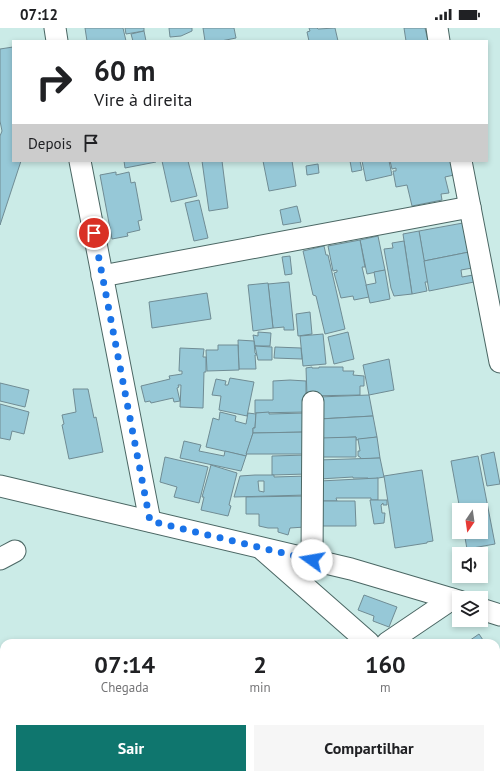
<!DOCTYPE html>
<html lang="pt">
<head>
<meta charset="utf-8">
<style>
  body { margin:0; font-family:"PT Sans",sans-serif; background:#f6f6f6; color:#202124; height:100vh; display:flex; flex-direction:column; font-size:15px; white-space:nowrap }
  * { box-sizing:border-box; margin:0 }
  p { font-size:13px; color:#757577 }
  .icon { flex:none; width:22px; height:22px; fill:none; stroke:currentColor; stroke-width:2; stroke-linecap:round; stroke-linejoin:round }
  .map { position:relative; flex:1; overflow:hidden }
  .details { position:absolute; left:0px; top:611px; width:500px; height:140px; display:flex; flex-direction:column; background:#fff; border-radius:12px 12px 0 0; box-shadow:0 2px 6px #0003 }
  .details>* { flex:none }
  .top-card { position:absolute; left:12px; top:12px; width:476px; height:122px; border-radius:0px; box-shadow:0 2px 6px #0003; background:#fff; color:#202124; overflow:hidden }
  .needle { width:26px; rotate:193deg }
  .controls { position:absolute; left:452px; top:475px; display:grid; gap:8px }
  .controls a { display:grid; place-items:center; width:36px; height:36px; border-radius:0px; background:#fff; box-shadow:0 2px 6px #0003; font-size:20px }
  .pin { position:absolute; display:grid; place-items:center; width:34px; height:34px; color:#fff; margin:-17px; border:2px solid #fff; border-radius:50%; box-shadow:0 1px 4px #0007 }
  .me { position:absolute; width:44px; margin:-22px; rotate:283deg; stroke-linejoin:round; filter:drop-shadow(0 0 3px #0008) }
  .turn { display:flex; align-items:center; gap:14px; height:84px; padding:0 16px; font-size:18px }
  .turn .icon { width:52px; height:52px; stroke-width:2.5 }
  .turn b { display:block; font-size:28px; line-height:34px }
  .then { display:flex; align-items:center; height:38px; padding:0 16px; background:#0003; gap:8px; font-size:15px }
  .eta { display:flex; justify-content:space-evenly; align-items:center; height:68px; text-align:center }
  .eta b { font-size:24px; font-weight:800; line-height:28px }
  .primary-button { display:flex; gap:8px; margin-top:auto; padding:8px 16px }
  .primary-button a { flex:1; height:46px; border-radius:0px; background:#0f766e; color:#fff; font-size:16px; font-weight:800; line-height:46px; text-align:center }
  .primary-button a+a { background:#f6f6f6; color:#202124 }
  .status { display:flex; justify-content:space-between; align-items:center; height:28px; padding:0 20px; background:#fff; direction:ltr }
  .status svg { height:11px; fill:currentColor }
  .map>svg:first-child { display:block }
  .building { fill:#96c8d7; stroke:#708c94; fill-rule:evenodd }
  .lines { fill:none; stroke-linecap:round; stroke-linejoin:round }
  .lane-casing { stroke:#4b6764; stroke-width:13 }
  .street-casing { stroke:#4b6764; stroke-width:23 }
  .lane { stroke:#fff; stroke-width:11 }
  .street { stroke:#fff; stroke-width:21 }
  .route { stroke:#1a73e8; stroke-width:7; stroke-dasharray:0 12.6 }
</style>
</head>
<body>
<div class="status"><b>07:12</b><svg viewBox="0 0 49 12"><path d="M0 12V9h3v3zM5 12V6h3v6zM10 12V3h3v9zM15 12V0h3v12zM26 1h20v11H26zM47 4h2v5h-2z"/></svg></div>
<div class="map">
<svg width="500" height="751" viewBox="0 0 500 751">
  <rect width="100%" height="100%" fill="#cbebe7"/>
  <!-- building -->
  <g class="building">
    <polygon points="85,0 123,0 126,13 87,13"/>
    <polygon points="125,0 144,0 144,3 126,6"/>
    <polygon points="169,0 192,0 192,3 181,8 170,9"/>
    <polygon points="203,0 234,0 236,10 221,13 205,13"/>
    <polygon points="309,0 317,0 318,1 335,0 338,13 309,13 307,4 310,3"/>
    <polygon points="404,0 425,0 428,13 406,13"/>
    <polygon points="144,3 146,13 133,13 131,6"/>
    <polygon points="13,19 13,133 21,133 0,197 0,108 2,103 0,93 0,21"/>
    <polygon points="124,133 156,133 156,134 125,140"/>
    <polygon points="162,133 188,133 197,168 171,174"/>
    <polygon points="202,133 222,133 228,180 209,183"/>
    <polygon points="263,133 292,133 296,158 269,163"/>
    <polygon points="350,133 360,133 362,142 352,144"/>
    <polygon points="362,133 389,133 392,147 366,153"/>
    <polygon points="390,133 451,133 454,147 445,149 449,165 441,166 442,172 412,178 407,157 396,159 393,143 396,143 396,140 392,141"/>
    <polygon points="318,136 319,145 307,147 306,138"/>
    <polygon points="116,144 116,147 129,144 131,155 135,154 142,192 138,193 140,202 127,205 128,208 112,211 100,147"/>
    <polygon points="199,172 208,210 194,213 185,175"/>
    <polygon points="297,178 301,194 283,197 280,182"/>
    <polygon points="463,195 469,224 424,233 419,203"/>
    <polygon points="419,203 428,254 425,254 427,263 412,266 403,206"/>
    <polygon points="378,208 385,242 367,246 360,212"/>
    <polygon points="360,212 365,239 362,239 369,269 354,272 353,268 341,270 334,245 337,244 337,242 333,243 328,218"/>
    <polygon points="404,213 412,266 394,268 391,260 384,221 393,220 392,215"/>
    <polygon points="324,218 326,227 328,227 345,301 325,306 316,268 313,267 303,223"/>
    <polygon points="469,224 472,240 461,242 462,249 473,247 474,254 429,263 424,233"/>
    <polygon points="290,228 292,246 285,247 282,229"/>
    <polygon points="385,242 390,271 370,275 366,257 376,255 374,244"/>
    <polygon points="289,254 294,302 284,302 284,299 273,300 268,256"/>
    <polygon points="268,255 273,300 253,303 248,257"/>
    <polygon points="207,265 211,291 152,300 149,274"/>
    <polygon points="310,284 312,306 298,308 296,286"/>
    <polygon points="258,304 271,305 270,318 255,318 253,307 258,308"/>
    <polygon points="348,304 354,331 334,336 328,309"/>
    <polygon points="323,306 326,336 303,338 300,308"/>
    <polygon points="238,312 254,313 255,325 257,327 255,327 256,341 239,341"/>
    <polygon points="218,317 238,317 239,342 207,343 206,322 218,322"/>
    <polygon points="255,318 272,319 272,332 258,332"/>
    <polygon points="275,319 301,320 302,331 274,330"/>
    <polygon points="180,320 204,321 203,329 206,329 206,344 204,344 203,380 180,379 181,357 178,357 179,359 177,360 180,373 174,374 173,370 151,375 150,373 145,374 141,358 170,351 169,348 182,346 182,343 179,343"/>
    <polygon points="389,331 394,362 369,367 363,337"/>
    <polygon points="312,339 312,340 319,340 319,339 343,339 343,343 354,343 353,347 364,348 364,358 360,358 360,367 307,368 306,340"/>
    <polygon points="230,350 254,354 247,388 219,382 221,368 212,367 216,351 226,353 225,357 228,357"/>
    <polygon points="290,352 306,353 306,384 255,385 255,372 273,372 273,353"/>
    <polygon points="0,355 29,362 25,379 0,373"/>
    <polygon points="73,361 88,361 94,390 96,389 103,424 69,431 62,397 64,396 62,387 76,384"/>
    <polygon points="369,367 373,388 319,391 319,369"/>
    <polygon points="0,376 29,384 24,406 12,403 10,412 0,410"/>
    <polygon points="220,384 236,388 235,393 246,396 248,385 256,386 255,400 253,400 253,405 246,428 206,419 213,390 219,392"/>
    <polygon points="269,384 269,386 306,385 307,404 253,405 253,400 255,400 256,385"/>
    <polygon points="373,388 377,409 356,412 356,409 319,411 319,391"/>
    <polygon points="307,404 307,426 246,426 253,405"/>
    <polygon points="356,409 356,429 320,429 320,410"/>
    <polygon points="377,409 380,430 361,431 360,429 358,428 358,423 360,423 358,411"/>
    <polygon points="184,413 201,417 199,423 224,428 225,423 246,428 241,443 180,430"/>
    <polygon points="494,424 500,456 487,458 481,427"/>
    <polygon points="307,427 307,446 272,447 272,428"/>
    <polygon points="478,428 495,516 467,521 464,504 481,504 481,482 460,482 451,433"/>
    <polygon points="165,429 208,439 199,475 174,469 177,459 160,454"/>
    <polygon points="380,430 384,449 367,452 368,450 353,450 353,449 319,451 318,432"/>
    <polygon points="211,437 237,445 229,477 231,478 228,488 201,482 204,469 202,469"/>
    <polygon points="422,442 433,513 427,514 427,515 395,520 384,448"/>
    <path d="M255,447h19v2l33,-1v19l-73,2 6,-21zM258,453h6v11l-5,-1z"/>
    <polygon points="378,450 378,472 371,472 371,470 336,470 337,473 321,473 320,453"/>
    <polygon points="305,468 305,499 290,500 288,507 278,504 278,500 268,500 259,498 259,486 246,486 246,469"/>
    <polygon points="370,472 387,472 387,477 383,477 383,475 381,477 382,485 385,485 384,495 374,496"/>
    <polygon points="321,473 355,473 356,498 322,498"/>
    <polygon points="364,567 397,579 389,599 373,593 374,588 358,582"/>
    <polygon points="479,606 485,615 466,615"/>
    <polygon points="500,642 500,659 496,663 496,646"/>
    <polygon points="500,659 500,687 496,691 496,663"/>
    <polygon points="500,687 500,709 496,711 496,691"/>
    <polygon points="499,709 500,710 500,742 496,736 496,711"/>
    <polygon points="36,747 88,747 82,751 39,751"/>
    <polygon points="270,747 301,747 296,751 273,751"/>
    <polygon points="350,747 388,747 382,751 353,751"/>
    <polygon points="391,747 434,747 428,751 394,751"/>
  </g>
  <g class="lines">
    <defs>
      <polyline id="lane" points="96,751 99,747"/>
      <g id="street">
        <polyline points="55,0 57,13"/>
        <polyline points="437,0 439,13"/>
        <polyline points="80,133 150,493"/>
        <polyline points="461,133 500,334"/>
        <polyline points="102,248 470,179"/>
        <polyline points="0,458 351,541 459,573"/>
        <polyline points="262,521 369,615"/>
        <polyline points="0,531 15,523"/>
        <polyline points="312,532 313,374"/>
        <polyline points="481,581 500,587"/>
        <polyline points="387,615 452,571"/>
        <polyline points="192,751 198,747"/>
        <polyline points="466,751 469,749 499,751"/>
      </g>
    </defs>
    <!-- lane casing -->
    <use href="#lane" class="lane-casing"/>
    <!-- street casing -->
    <use href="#street" class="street-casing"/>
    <!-- lane -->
    <use href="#lane" class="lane"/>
    <!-- street -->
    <use href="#street" class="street"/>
  </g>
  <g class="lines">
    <!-- route -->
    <polyline class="route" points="94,205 150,493 312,532"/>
  </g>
</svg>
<div class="controls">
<a><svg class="needle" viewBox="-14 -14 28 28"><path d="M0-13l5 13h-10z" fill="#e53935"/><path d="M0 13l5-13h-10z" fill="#757577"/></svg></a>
<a><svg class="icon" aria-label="sound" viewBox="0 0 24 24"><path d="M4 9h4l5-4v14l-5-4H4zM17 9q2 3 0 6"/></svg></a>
<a><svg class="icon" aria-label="layers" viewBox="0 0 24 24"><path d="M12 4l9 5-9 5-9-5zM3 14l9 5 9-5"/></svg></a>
</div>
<div class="pin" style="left:94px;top:205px;background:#d93025"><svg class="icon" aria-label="arrive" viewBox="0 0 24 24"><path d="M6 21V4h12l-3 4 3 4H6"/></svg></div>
<svg class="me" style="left:312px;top:532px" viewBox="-20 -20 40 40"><circle r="19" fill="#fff"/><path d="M0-13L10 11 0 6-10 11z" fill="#1a73e8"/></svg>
<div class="top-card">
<div class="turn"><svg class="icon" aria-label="right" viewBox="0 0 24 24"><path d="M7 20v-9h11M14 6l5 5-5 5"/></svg><div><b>60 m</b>Vire à direita</div></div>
<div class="then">Depois<svg class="icon" aria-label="arrive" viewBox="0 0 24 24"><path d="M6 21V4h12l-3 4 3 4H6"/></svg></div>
</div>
<section class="details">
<div class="eta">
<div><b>07:14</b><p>Chegada</p></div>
<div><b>2</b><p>min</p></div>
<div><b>160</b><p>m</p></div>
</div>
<div class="primary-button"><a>Sair</a><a>Compartilhar</a></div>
</section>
</div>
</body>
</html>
